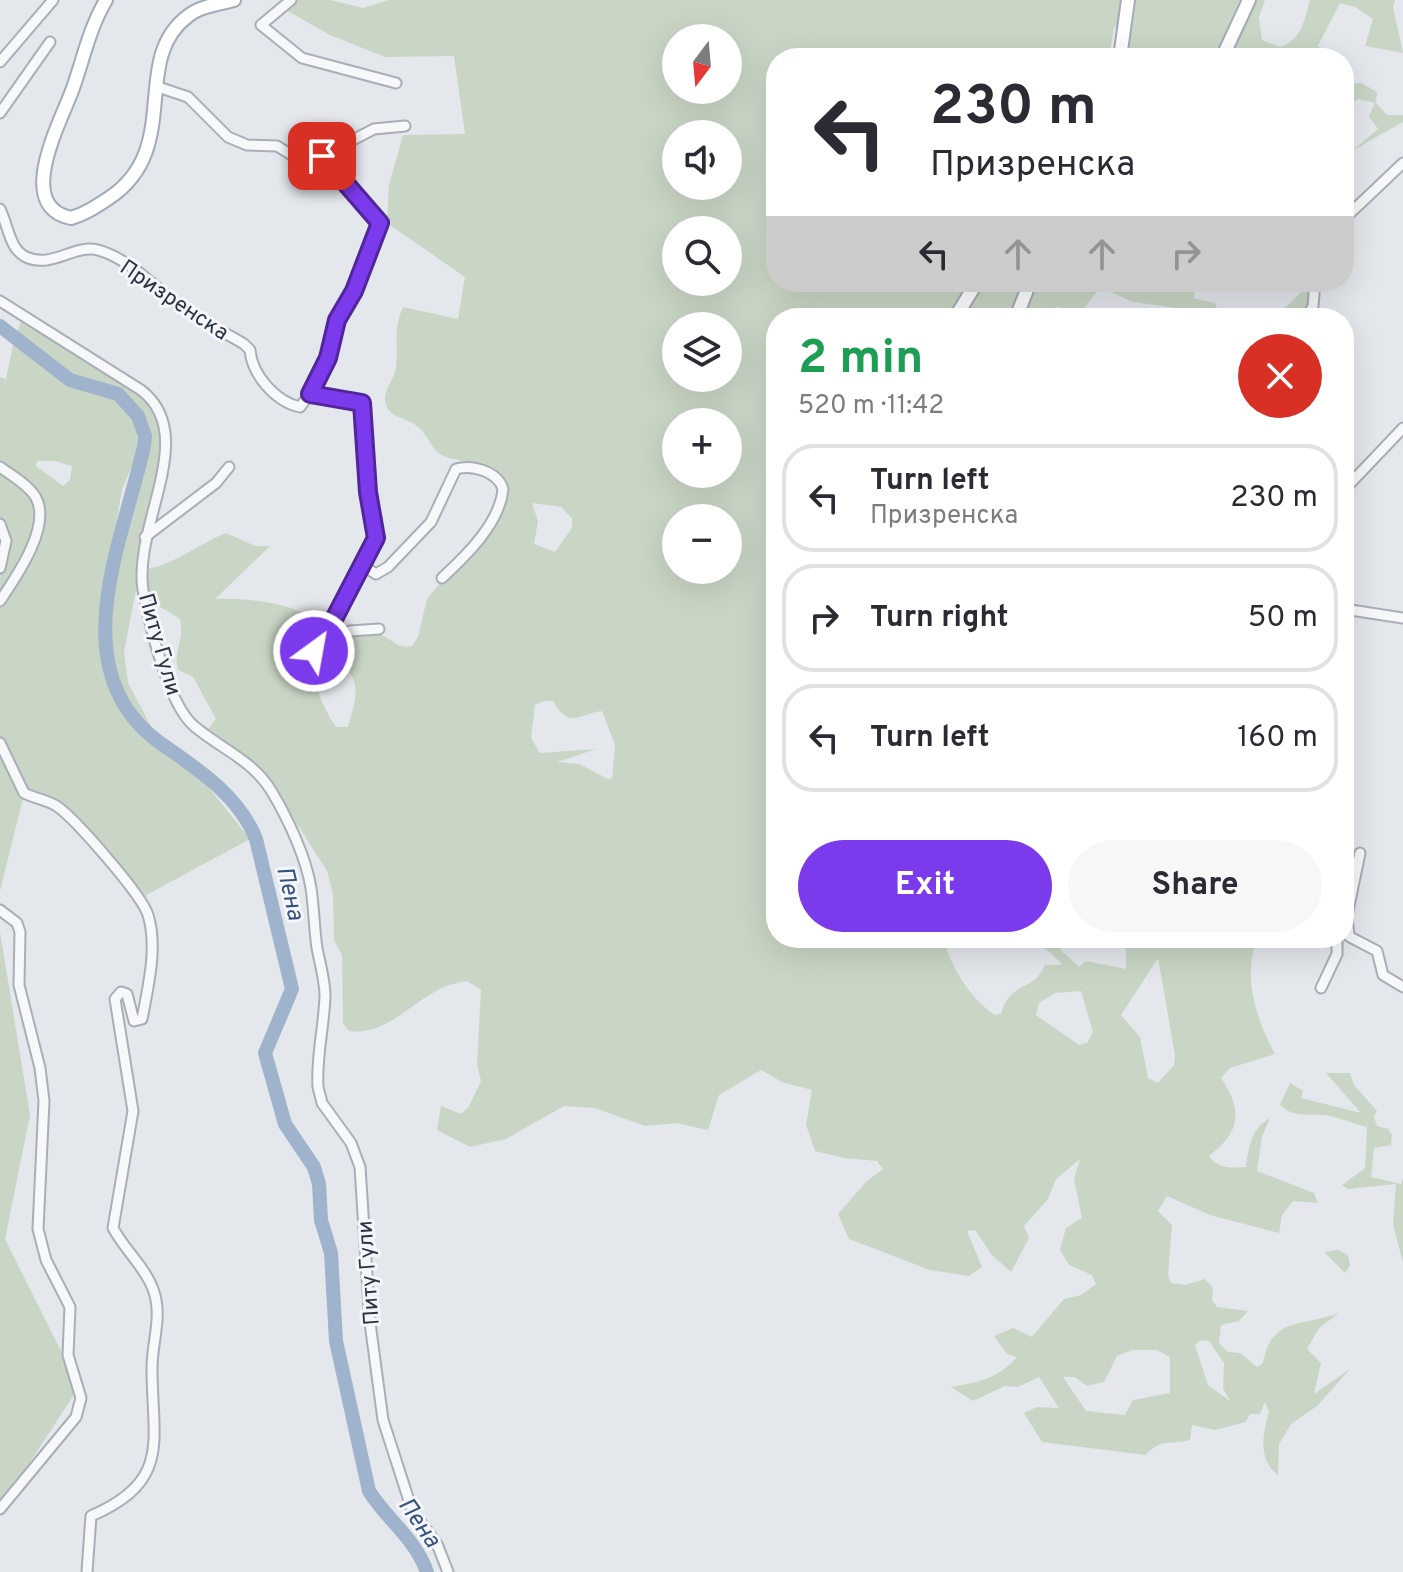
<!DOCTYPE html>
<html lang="en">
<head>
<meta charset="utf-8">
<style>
  body { margin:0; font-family:Overpass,sans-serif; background:#f7f7f7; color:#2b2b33; height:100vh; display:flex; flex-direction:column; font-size:30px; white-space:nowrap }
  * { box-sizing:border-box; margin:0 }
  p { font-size:26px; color:#7c7c81 }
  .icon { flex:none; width:44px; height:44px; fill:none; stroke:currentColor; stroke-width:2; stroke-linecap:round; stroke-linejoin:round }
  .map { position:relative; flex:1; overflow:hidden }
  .details { position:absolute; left:766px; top:308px; width:588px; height:640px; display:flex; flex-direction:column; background:#fff; border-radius:32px; box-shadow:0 8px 32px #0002 }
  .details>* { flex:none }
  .top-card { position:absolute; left:766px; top:48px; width:588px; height:244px; border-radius:32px; box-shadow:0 8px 32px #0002; background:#fff; color:#2b2b33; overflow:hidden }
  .needle { width:52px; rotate:196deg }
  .fabs { position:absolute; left:662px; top:24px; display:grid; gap:16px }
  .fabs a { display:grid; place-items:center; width:80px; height:80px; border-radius:50%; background:#fff; box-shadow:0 8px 32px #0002; font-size:40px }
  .pin { position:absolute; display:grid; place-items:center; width:68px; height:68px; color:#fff; margin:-34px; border-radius:16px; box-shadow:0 4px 12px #0006 }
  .me { position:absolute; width:88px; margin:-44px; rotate:32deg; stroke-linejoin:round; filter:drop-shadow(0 0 6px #0008) }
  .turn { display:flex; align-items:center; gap:28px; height:168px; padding:0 32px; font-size:36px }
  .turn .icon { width:104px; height:104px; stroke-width:2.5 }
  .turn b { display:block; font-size:56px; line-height:68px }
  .lanes { display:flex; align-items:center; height:76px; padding:0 32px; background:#0003; justify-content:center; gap:40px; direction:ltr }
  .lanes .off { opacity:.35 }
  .round { display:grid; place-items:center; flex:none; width:84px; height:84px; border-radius:42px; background:#f7f7f7 }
  .head { display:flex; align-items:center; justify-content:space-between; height:136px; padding:0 32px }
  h1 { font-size:48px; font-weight:700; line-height:60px; color:#1e9e55 }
  .cta { display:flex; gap:16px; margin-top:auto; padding:16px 32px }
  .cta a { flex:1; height:92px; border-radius:48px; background:#7c3aed; color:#fff; font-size:32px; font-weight:700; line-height:92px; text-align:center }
  .cta a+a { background:#f7f7f7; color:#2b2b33 }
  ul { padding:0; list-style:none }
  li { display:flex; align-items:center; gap:24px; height:108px; margin:0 16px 12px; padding:0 16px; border:4px solid #e1e1e2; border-radius:32px }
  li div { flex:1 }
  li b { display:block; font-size:30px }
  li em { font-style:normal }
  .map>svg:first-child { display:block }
  .green { fill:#c9d6c5; fill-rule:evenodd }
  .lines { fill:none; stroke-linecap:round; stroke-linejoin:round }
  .river { stroke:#9fb4cc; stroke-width:14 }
  .minor-casing { stroke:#a9aeb7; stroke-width:13 }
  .major-casing { stroke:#a3abb8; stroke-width:16 }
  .minor { stroke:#f7f8fa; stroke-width:9 }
  .major { stroke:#fff; stroke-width:12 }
  .route-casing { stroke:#51269a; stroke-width:20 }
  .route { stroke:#7c3aed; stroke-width:14 }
  .labels { text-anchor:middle; stroke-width:6; stroke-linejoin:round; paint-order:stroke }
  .street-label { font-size:22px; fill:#2b3445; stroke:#f4f6f9 }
  .water-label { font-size:24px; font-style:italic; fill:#34527a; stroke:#f4f6f9 }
</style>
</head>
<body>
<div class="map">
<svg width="1403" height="1572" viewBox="0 0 1403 1572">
  <rect width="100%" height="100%" fill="#e4e7ec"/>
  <!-- green -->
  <g class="green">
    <path d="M293,0h37l33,8 25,-8h735l-2,27h-7l-5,31h-333v224l194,1 -21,35h-173v620h168c5,28 28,62 51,77l6,-1c9,-34 32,-21 44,-49h18l-13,-13 -25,-14h39l-4,11 19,18 7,-6 40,8v-20l-10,-6 -1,-5h143c-17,37 -1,83 17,116l-45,14 -9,10c22,33 20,53 -12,78 9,13 23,12 37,11 3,-21 5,-38 24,-49l-8,18 -5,35 57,22 4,10 -25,-2 -11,14 -3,18 -69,-18 -43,-19 -9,15 14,14 -4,50 3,8 14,2 20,-6 8,9 -1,12 5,7 31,4 -9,10 -18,4 -2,18 9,9 12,1 17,14 6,-4c9,-47 38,-36 76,-50l-20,15 -12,21 14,14 -7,31 36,-25 -33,37 -26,18 -12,20 -1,31c-21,-16 -15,-42 -9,-63l-4,-10 -5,12h-10l-4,8 -31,8 -23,-5 -2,15c-19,5 -30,-2 -44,15l-104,-13 -18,-29 13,-6 22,1 -20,-31 -21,10 -13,-1 -32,15 -22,-14c29,-5 46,-8 66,-30l-10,-3 -13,-18 19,-8 19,9 32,-38 17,-4 15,-11 -4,-9 -23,-10 -9,-15 6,-22 16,-10 -8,-39 6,-20 -24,20 -8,20 -24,27 5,12 -18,34 -19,-17 -17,-25 -8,1 15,36 -13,9 -39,-6 -81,-31 -11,-25 29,-33 16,-12 -6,-8 -33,-3 -29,-7 -9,-26 6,-35 -30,-8 -21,-12 -42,25 -11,35 -32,-7 -31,3 -50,-18 -31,-2 -58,33 -36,8 -33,-17 4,-24 20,8 7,-6 13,-27 -4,-17 4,-74 -14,-9c-10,2 -22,4 -31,10 -28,15 -53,45 -87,40l-6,-8 -1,-68 -8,-15 -1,-46 -6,-23 -60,-94 -14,-16 -45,-32 8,-10 -23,-42 -15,-7c-5,-18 7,-33 2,-51 -24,-17 -36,-12 -33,-50 31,-6 51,-25 79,-36l29,13h15l-55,53c29,-1 85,3 104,27 -13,34 -4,71 17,101h12c11,-39 14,-48 -18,-74l1,-8c14,-7 29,-16 45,-12 14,3 20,17 36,13l6,-9 9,-38 76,-93c17,-50 -39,-38 -63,-52 -10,-7 -13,-21 -23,-28 -11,-9 -30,-8 -32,-25 -1,-13 10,-22 11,-34 3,-25 -4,-35 7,-60l55,12 7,-42 -78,-54 2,-38 14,-50 62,-1 -11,-78 -69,1 -55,-22 -44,-25zM676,38h52v52h-52zM676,134h52v52h-52zM676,230h52v52h-52zM676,326h52v52h-52zM676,422h52v52h-52zM532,503l29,4 11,11v10l-17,24 -21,-8 4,-23zM676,518h52v52h-52zM544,701h9c17,29 25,13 49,10l13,34 -3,33 -4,1 -29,-15 -22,-2 39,-13 -56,4 -9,-15 4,-33zM1158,958l17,97 -1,10 -16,18 -10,-5 -8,-41 -19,-22zM1081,991l12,41 -6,11 -8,2 -43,-30 3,-12 16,-10zM1201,1340l8,1 15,22 -1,25 7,13 -22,-16 -13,-40zM1132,1350h25l13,7v36l-37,7 -8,15 -39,-4 -23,-34h12l12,9 17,-4 13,-26z"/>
    <polygon points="1132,0 1243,0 1217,58 1125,58"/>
    <path d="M1254,0h11l-6,17 3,23 18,7c21,-6 25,-28 30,-47h85l-2,7 10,46 -38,-7 8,-27 -18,-12 -15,-4 -22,43 13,12 -34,-4 -17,4h-52z"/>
    <polygon points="1344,83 1361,83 1377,92 1376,103 1387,115 1403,115 1403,122 1352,151 1378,129 1369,116 1375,103 1358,99 1351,104 1344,100"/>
    <polygon points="980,282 1024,282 1010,318 961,318"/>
    <path d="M1034,282h89l24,9 13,-1 5,-8h41l-11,9 -2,7 21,5 8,12 15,3h-42l-12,-9 -50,-7 -33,-15 -23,31 -19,-11c-16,3 -19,11 -37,11z"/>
    <polygon points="1304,282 1315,282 1312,318 1307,318 1310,311 1275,318 1301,292"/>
    <path d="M24,313l117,77 26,39 -43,223 4,31 32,60c-11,-9 -23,-18 -32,-29 -54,-75 -1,-189 16,-268l1,-10 -7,-20 -20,-22 -48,-14 -54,-44z"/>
    <path d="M14,340l56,44 40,12 15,8 9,11 4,11 -2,31 -14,32 -23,137 9,58 23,39 66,50 53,66 -111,60 -71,-84 -44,-21 -24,97v-514l6,2zM37,461h18l17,5 -2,14 -7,6 -27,-20z"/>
    <polygon points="0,932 30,1115 5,1239 79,1387 0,1508"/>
    <path d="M1326,1073h24l4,12 23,26 -3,6 3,9 11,3 4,6 -1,10 -17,3 -3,29 30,7 2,-6v84l-10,-37 3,-41 -48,5 -6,-4 23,-17 2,-41c-12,-3 -25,-8 -37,-11 -18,-4 -35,4 -50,-11l10,-22 13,8 -2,7 60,15z"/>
    <polygon points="1338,1250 1348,1255 1350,1266 1345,1273 1324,1252"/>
  </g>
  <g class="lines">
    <!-- river -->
    <path class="river" d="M0,326l70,54 48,14 20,22 7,20 -1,10c-21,96 -85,227 19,299 36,25 76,51 93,94l36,150 -27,64 20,71 29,43 5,17 2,36 10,33 5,88 33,150c18,29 46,47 58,81"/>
    <defs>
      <g id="minor">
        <polyline points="291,0 261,25 302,58 396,83"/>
        <polyline points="0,62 53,0"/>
        <polyline points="158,87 188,97 228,137 247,145 277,146 298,159 316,159 374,129 405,126"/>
        <polyline points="0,113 50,42"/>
        <path d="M0,209c8,15 9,40 26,48 26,12 48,-13 72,-7 32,9 56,37 82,56 19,15 43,25 64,38l6,6c2,25 26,52 50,57l10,-13 52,9 6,89 8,46 -40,78 -19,18 -3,17"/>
        <polyline points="1344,219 1403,163"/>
        <path d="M0,301l141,89c59,45 -8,134 2,200 6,33 25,114 51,136 27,23 59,34 78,66 16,27 34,65 39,96 3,20 3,40 6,60 3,16 8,32 8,48 -1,31 -9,61 -7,91l4,16 29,40 9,24 10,156 13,97 29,90 25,34 11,28"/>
        <polyline points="1307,318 1313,306 1315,282"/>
        <polyline points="310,394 328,358 337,320 354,291 380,223 322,156"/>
        <path d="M0,467c11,8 27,17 35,29 18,29 -19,81 -35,105"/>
        <polyline points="1344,490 1403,428"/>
        <polyline points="0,524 6,541 0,568"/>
        <polyline points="145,537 216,483 229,467"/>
        <path d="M362,565l14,9 12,-7 43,-45 25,-53c17,-5 42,3 47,20 -3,34 -37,67 -61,89"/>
        <polyline points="1344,609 1403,618"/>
        <polyline points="314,651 350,631 379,629"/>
        <path d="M0,743l24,50c12,6 24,7 34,14 18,13 84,88 90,108 10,32 0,72 -6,104l-8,2 -7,-27 -6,-2 -6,7 18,112 -20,117c11,21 32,39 40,61 10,27 -1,52 -1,79 0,73 20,113 -61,148l-4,56"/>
        <polyline points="0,910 17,923 20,932 19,985 40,1068 44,1101 38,1229 46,1260 70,1307 68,1355 81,1398 76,1417 0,1509"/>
        <polyline points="1344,930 1350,937 1377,951 1383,975 1403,987"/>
        <polyline points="1349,936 1347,916 1360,853"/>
        <polyline points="1321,988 1337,954 1337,938"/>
      </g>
      <g id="major">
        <path d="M106,0c-17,29 -22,57 -33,88 -11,32 -60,118 -2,130 14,-4 26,-12 38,-20 75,-50 20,-138 79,-182 12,-10 32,-12 46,-16"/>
        <polyline points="1120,58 1128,0"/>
        <polyline points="1222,58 1249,0"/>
        <polyline points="955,318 977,282"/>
        <polyline points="1016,318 1030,282"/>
      </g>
    </defs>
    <!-- minor casing -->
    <use href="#minor" class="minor-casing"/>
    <!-- major casing -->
    <use href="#major" class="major-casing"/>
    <!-- minor -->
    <use href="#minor" class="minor"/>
    <!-- major -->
    <use href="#major" class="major"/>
  </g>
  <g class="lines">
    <defs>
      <polyline id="route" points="314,651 317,634 334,619 376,538 368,492 362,403 310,394 328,358 337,320 354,291 380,223 322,156"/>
    </defs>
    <!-- route casing -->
    <use href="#route" class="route-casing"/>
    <!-- route -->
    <use href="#route" class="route"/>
  </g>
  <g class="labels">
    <!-- street labels -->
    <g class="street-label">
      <text transform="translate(175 299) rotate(34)" y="8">Призренска</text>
      <text transform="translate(161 644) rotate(74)" y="8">Питу Гули</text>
      <text transform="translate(367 1273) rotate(-94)" y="8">Питу Гули</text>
    </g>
    <!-- water labels -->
    <g class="water-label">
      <text transform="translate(291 893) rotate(77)" y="8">Пена</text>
      <text transform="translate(420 1522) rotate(55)" y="8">Пена</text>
    </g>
  </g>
</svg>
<div class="fabs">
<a><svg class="needle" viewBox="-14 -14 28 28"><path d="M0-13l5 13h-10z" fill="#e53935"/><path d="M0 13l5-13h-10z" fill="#7c7c81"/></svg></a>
<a><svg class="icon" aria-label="sound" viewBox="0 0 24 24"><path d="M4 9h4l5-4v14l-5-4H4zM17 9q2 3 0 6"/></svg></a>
<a><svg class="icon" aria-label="search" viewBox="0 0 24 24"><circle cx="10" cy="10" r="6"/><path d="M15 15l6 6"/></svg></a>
<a><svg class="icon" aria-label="layers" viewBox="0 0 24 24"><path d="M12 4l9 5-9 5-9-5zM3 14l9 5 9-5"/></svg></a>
<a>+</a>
<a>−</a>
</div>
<div class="pin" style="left:322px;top:156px;background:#d93025"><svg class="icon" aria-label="arrive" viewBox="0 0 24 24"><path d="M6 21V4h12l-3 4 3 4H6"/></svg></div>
<svg class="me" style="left:314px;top:651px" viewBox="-20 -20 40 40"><circle r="17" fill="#7c3aed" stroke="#fff" stroke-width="3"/><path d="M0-11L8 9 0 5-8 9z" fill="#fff"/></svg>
<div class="top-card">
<div class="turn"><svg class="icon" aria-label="left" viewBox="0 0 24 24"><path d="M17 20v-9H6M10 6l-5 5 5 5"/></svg><div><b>230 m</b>Призренска</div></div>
<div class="lanes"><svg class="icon" aria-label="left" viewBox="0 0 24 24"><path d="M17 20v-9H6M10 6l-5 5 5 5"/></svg><svg class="icon off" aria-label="ahead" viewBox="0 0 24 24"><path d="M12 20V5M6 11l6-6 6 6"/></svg><svg class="icon off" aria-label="ahead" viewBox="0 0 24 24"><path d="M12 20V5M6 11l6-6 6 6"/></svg><svg class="icon off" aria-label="right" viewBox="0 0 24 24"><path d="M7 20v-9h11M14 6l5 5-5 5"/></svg></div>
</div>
<section class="details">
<div class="head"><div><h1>2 min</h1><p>520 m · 11:42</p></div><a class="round" style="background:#d93025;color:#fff"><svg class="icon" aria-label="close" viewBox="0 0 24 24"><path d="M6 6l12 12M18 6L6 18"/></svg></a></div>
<ul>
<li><svg class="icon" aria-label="left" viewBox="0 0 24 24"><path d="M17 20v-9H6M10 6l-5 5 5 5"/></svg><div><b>Turn left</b><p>Призренска</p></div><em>230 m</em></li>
<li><svg class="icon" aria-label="right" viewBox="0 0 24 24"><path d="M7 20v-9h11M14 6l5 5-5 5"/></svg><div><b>Turn right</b></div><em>50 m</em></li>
<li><svg class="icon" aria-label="left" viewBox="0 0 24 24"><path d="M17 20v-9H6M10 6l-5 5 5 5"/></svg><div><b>Turn left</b></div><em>160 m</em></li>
</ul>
<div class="cta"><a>Exit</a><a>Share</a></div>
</section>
</div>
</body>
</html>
